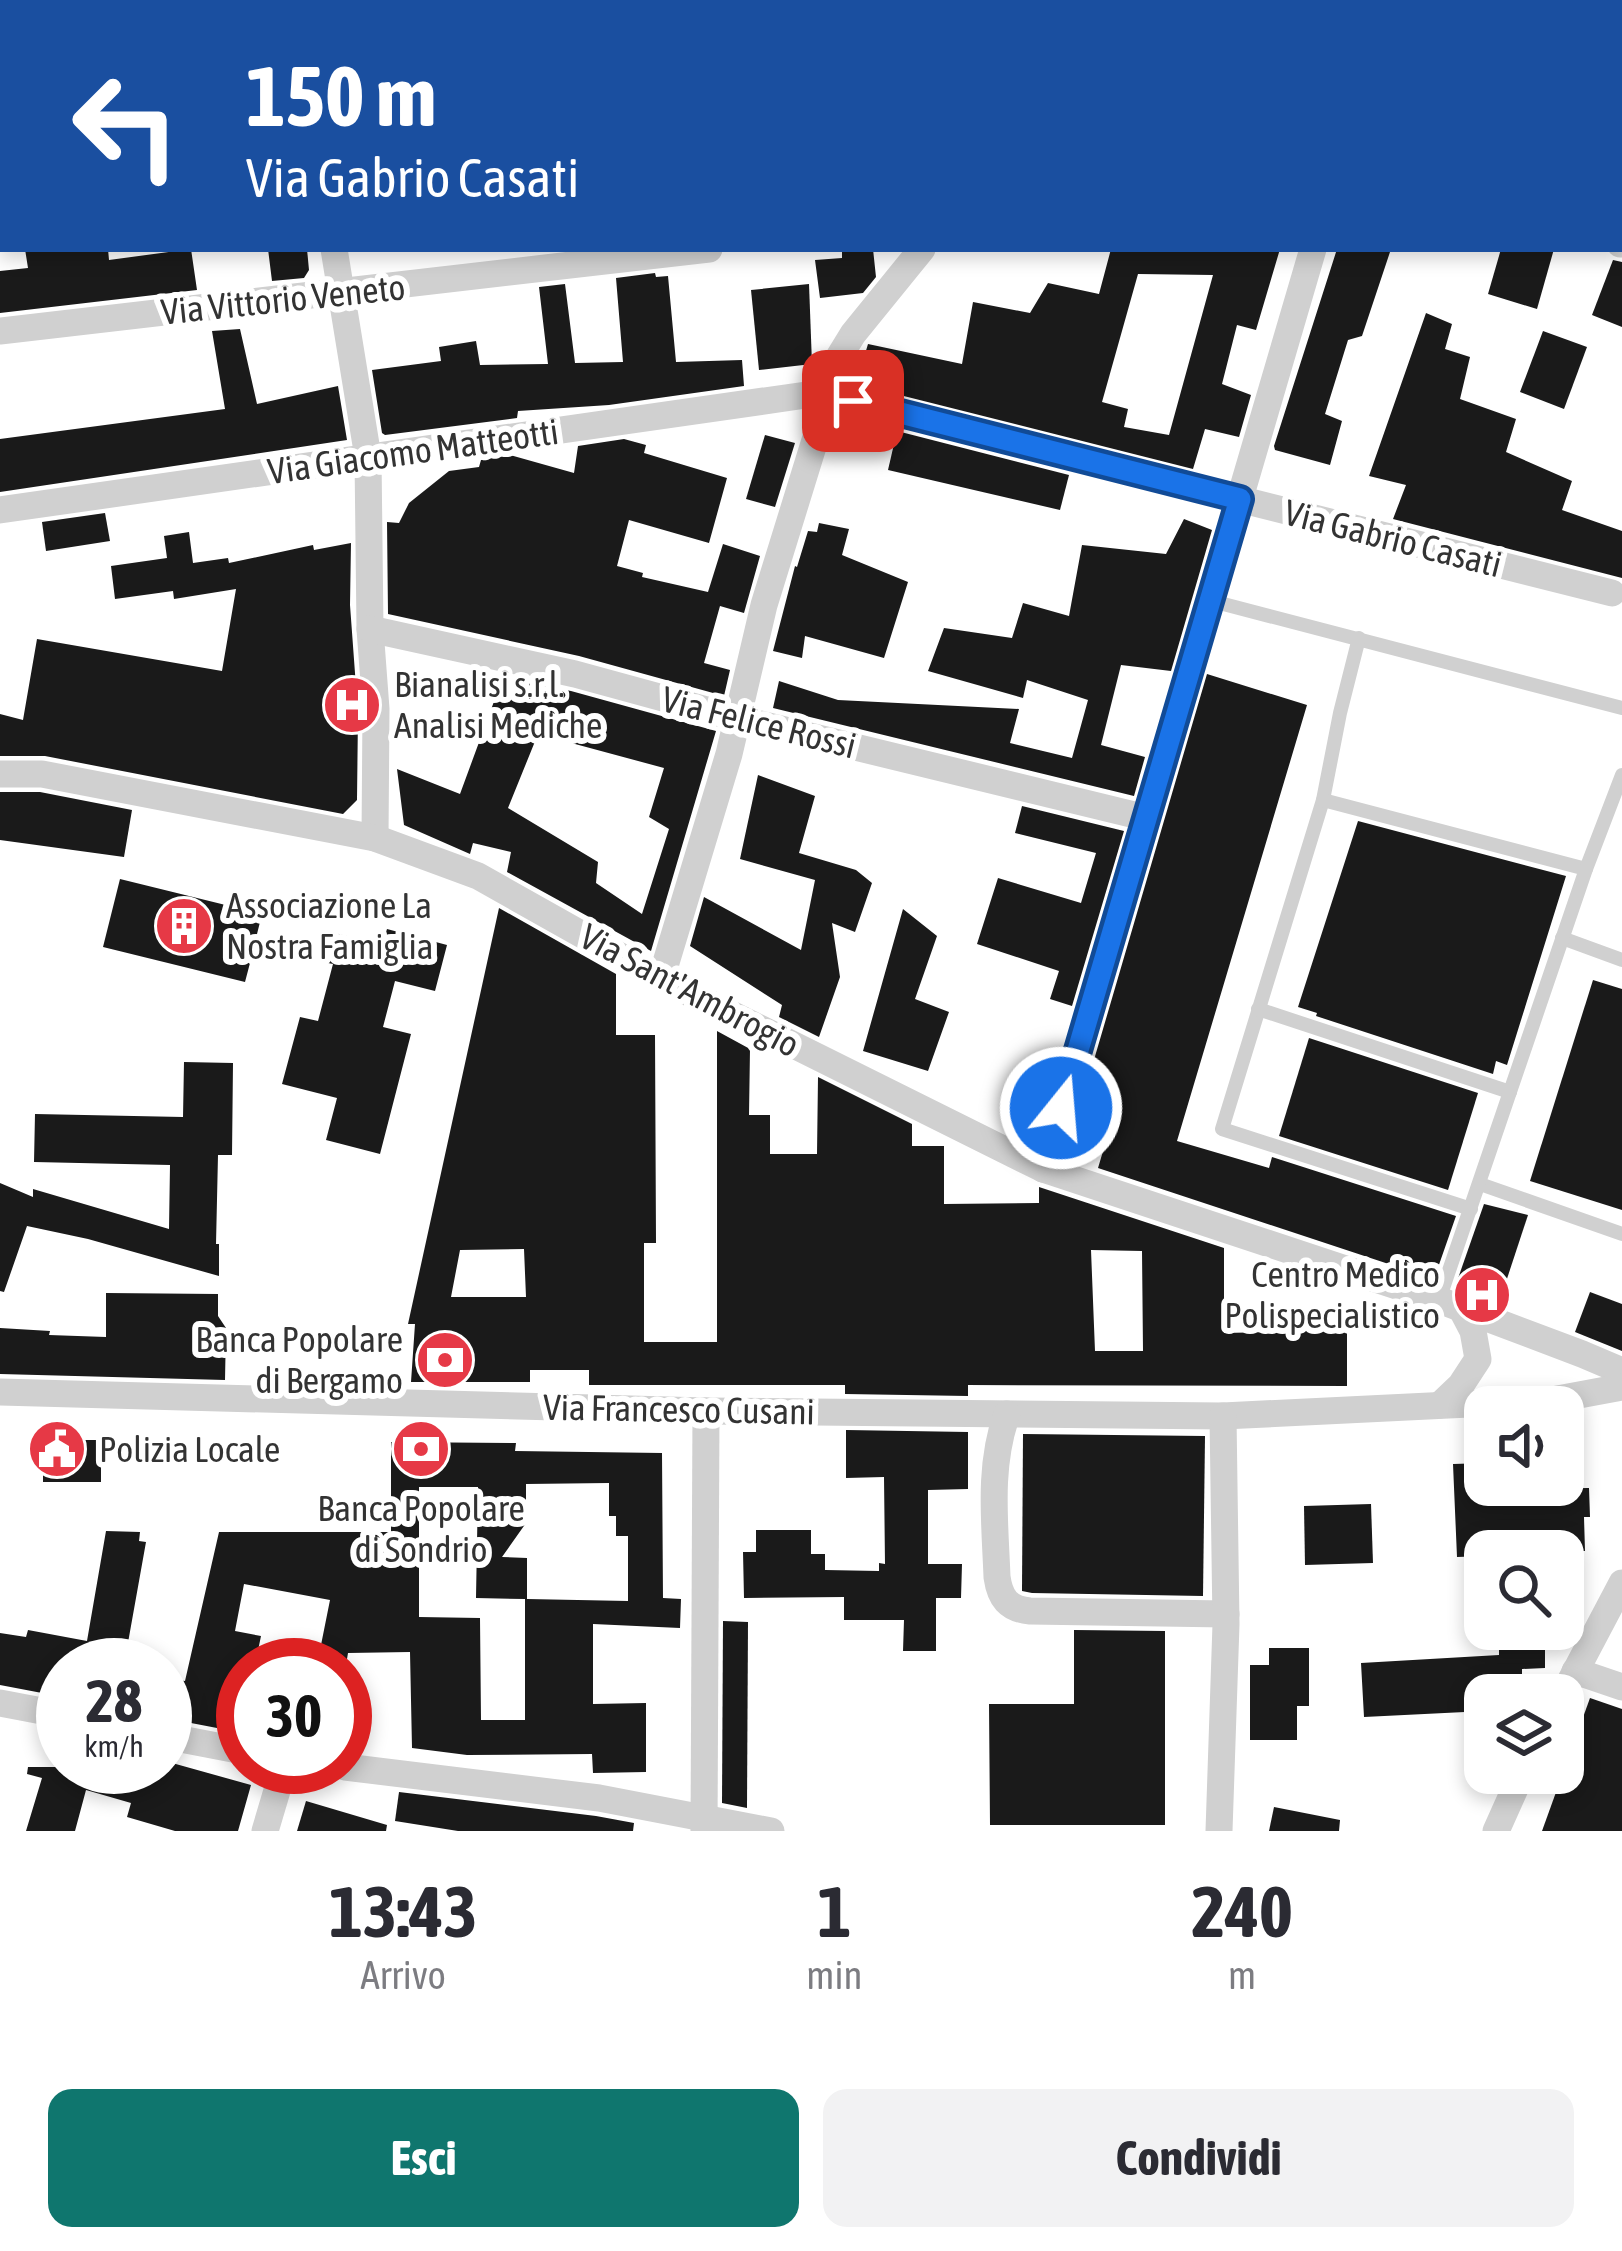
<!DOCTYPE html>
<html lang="it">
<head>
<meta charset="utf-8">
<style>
  body { margin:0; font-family:"Asap Condensed",sans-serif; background:#f2f2f3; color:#2b2b33; height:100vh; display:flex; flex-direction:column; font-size:45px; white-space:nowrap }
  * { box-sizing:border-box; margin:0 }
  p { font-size:39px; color:#7c7c81 }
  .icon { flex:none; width:66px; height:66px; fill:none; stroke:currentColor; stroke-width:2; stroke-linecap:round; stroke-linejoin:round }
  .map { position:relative; height:1831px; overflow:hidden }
  .details { display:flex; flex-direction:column; background:#fff; flex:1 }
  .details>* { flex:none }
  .top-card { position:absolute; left:0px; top:0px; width:1623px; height:252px; box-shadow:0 6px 18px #0003; background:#1a4fa0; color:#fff; overflow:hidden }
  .fabs { position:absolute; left:1464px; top:1386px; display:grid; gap:24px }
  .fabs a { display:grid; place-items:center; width:120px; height:120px; border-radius:24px; background:#fff; box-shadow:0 6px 18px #0003; font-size:60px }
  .speed { position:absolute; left:36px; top:1638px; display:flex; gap:24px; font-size:60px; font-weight:700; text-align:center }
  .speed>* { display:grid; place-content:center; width:156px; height:156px; border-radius:50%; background:#fff; box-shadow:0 6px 18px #0003; line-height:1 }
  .speed small { font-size:30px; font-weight:400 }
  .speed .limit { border:18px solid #d22; background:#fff; color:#111 }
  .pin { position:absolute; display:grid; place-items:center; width:102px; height:102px; color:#fff; margin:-51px; border-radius:24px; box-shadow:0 6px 18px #0006 }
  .me { position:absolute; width:132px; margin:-66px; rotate:17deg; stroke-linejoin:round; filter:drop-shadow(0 0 9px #0008) }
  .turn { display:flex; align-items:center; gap:42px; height:252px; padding:0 48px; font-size:54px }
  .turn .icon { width:156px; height:156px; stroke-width:2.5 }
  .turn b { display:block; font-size:84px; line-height:102px }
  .eta { display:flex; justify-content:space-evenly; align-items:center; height:204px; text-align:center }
  .eta b { font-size:72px; font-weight:700; line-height:84px }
  .primary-button { display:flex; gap:24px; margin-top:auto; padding:24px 48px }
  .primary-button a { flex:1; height:138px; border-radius:24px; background:#0f766e; color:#fff; font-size:48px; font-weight:700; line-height:138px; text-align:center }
  .primary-button a+a { background:#f2f2f3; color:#2b2b33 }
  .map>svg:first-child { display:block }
  .building { fill:#1a1a1a; fill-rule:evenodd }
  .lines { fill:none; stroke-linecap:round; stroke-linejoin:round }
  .lane { stroke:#d0d0d0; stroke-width:14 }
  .street { stroke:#d0d0d0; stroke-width:27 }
  .route-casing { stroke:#114b97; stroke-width:30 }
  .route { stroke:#1a73e8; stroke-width:21 }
  .labels { text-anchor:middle; stroke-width:12; stroke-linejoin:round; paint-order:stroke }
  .street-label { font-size:36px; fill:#333; stroke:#fff }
  .poi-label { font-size:36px; fill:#333; stroke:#fff; text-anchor:start }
</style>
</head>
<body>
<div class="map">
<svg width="1622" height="1831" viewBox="0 0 1622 1831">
  <rect width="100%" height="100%" fill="#fff"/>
  <!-- building -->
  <g class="building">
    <polygon points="25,249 108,249 109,260 191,249 197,290 0,313 0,271 28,268"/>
    <polygon points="268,249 307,249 309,270 304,278 272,281"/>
    <polygon points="842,249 873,249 876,277 863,293 820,298 815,260 842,258"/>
    <path d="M1111,249h169l-24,81 -19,-5 -15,59 29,11 -12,42 -34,-8 -12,40 -337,-85 12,-40 94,20 11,-62 57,11 18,-30 51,11zM1138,274l75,1 -44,160 -45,-8 4,-18 -26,-7z"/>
    <polygon points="1337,249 1391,249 1362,336 1348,340 1325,414 1342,421 1330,465 1275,450 1274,446"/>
    <polygon points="1501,249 1554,249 1537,309 1488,294"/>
    <polygon points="1613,260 1622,262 1622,327 1592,315"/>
    <polygon points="655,273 656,277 668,276 676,362 742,360 744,386 609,405 518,411 517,418 385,435 382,433 372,370 441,361 439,347 476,341 480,365 548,364 539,287 565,284 575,363 623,362 616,278"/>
    <polygon points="809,284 812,364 759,370 751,290"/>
    <polygon points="1426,313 1452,324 1445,349 1470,357 1460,399 1516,419 1506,452 1572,481 1562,510 1622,531 1622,578 1393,519 1406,485 1369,476"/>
    <polygon points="240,329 257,404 338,386 347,440 0,492 0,439 225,409 212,331"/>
    <polygon points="1543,331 1587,347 1564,409 1520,392"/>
    <polygon points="897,431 1069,475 1060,510 888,470"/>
    <polygon points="765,435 795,443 775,507 746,499"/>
    <polygon points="624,439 646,445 644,453 727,478 709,543 629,520 617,566 643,573 642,577 708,592 723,544 760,556 744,613 720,606 704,663 730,670 724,696 579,656 388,614 387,522 399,523 409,503 449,471 479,467 481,460 510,455 574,473 578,446"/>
    <polygon points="105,513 110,541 46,551 42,522"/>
    <polygon points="1184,519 1212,530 1171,671 1121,665 1101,745 1145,757 1134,796 773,708 779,681 838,700 1019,709 1010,743 1072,758 1088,700 1027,680 1023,698 928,671 944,628 1012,638 1023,603 1069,616 1082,545 1166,554"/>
    <polygon points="819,523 849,529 842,555 908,582 884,658 805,636 802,658 773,651 795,566 797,567 808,531 817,532"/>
    <polygon points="189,532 193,563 228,558 229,563 313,545 314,550 351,543 350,605 358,714 357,800 343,814 45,756 0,756 0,714 23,720 37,639 222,671 236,589 174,599 173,591 115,599 111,566 167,558 164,536"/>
    <polygon points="1207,674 1307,705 1177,1141 1269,1168 1272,1157 1456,1216 1434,1279 1098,1168 1112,1121 1079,1111"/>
    <path d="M503,677l68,14 145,40 -65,220 -144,-79 4,-20 -38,-9 -3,11 -66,-29 -7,-56 63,25zM538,734l126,34 -15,49 20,12 -27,85 -46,-31 2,-21 -90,-54z"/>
    <polygon points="758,775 815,796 799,853 856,870 872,883 855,932 832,923 840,977 819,1037 779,1017 782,1005 690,946 704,897 801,950 815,880 740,859"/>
    <polygon points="0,792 40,792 132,810 124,857 0,840"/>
    <polygon points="1022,806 1124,831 1072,1006 1050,999 1059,971 977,944 998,878 1081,903 1096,853 1015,833"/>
    <polygon points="1358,821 1566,876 1507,1065 1496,1061 1493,1074 1316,1016 1317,1013 1298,1007"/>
    <polygon points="120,879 262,914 256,938 270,955 250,963 245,982 103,947"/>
    <path d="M499,908l117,66v61h39l1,208h-12v99h73v-311l33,18 -1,66h21v39h47l1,-77 94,47v22h32v58l95,-1v-16l185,61v85l50,-1 -1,-7 74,-1v62l-379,-1v11l-123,-2v-9h-256v-15h-59v12h-119l4,-58h-7zM524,1249l2,48h-75l9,-47zM1091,1250l51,1 1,100h-48z"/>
    <polygon points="903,909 937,936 915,999 949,1012 928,1071 863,1051"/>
    <polygon points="387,929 447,945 435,991 395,981 383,1027 411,1034 380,1154 326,1140 337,1098 282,1084 300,1017 318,1021 333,964 323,962 331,932 382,945"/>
    <polygon points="1593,980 1622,989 1622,1210 1530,1181"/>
    <polygon points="1309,1038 1478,1093 1448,1190 1279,1136"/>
    <polygon points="184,1062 233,1063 232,1155 218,1155 216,1244 219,1244 219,1276 88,1239 27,1226 4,1292 0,1291 0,1183 33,1197 33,1189 169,1229 170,1165 34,1162 35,1114 183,1117"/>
    <polygon points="1484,1204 1528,1215 1499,1303 1455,1287"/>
    <polygon points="1590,1292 1622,1304 1622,1351 1575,1332"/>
    <polygon points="106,1293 218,1294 218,1316 226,1328 225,1380 0,1374 0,1328 50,1331 49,1335 106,1337"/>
    <polygon points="846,1430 968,1432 968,1489 928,1490 928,1564 962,1564 961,1598 936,1598 936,1651 903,1651 904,1620 844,1620 844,1597 744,1598 743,1552 756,1552 756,1530 811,1530 811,1554 825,1554 825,1570 879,1571 879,1563 885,1564 884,1477 846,1478"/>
    <polygon points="1023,1434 1205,1436 1203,1596 1032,1593 1022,1591"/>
    <rect x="43" y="1440" width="58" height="42"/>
    <path d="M391,1442l125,1 -1,8 147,2 1,145 18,1 -1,29 -87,-4v80l53,-1v69l-53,1 -1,-19 -125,1 -55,-7 -2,-96 -62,1 -2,12h-29l13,-65 -86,-16 -9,47 26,5 -6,29h-12v68l-78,-15v-40l20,3 34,-149h172zM609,1483v33h7v20h12v65l-101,-2v-41l-25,-1 24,-34v-39zM419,1487h59l-2,111 49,1v121h-44l-1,-102 -61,-1z"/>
    <polygon points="1485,1463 1485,1485 1505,1485 1505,1489 1589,1488 1590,1517 1584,1517 1585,1551 1485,1551 1485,1556 1457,1557 1453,1464"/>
    <polygon points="1371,1504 1373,1563 1305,1565 1304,1506"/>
    <polygon points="106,1531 140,1532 139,1541 146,1542 124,1665 63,1665 63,1697 0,1685 0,1633 26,1637 28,1630 87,1641"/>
    <polygon points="723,1621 748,1622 747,1808 722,1803"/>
    <polygon points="1499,1629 1545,1629 1545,1668 1522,1669 1522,1695 1485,1695 1485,1711 1364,1717 1361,1663 1499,1655"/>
    <polygon points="1074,1630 1165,1631 1165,1825 990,1825 989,1704 1074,1704"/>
    <polygon points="1269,1648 1309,1648 1309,1706 1297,1706 1297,1740 1250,1740 1250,1665 1269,1665"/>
    <polygon points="1590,1698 1622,1709 1622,1831 1542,1831"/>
    <polygon points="165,1761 251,1785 238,1831 175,1831 127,1817 131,1803 86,1790 75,1831 26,1831 42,1778 27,1774 28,1767 165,1767"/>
    <polygon points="399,1792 596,1816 634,1823 633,1831 458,1831 395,1821"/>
    <polygon points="306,1801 387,1825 386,1831 297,1831"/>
    <polygon points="1274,1807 1340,1820 1339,1831 1269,1831"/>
  </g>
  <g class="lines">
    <!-- lane -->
    <g class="lane">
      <polyline points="63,0 64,3"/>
      <polyline points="1212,601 1622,708"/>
      <polyline points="1359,638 1340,713 1323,800 1222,1129 1471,1209"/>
      <polyline points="1323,800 1586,869"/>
      <polyline points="1562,938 1622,960"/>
      <polyline points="1258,1009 1510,1092"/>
      <polyline points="1480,1184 1622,1234"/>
      <polyline points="1439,1300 1586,869 1622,775"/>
    </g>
    <!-- street -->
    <g class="street">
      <polyline points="293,0 293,3"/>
      <polyline points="802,3 803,0"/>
      <polyline points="1047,3 1048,0"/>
      <polyline points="1576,3 1577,0"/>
      <polyline points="0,97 3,97"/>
      <polyline points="1620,244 1622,244"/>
      <polyline points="334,249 368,457 370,629 376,709 375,838"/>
      <polyline points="0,331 709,249"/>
      <polyline points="0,510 806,395 826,395 1612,593"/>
      <polyline points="370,629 575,674 736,718 1147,818"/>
      <polyline points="0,774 42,774 375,838 478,876 661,979 1043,1169 1439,1300 1582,1354 1622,1371"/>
      <polyline points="661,979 729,754 764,605 820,424 834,365 853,334 922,249"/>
      <polyline points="1043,1169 1313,249"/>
      <polyline points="0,1392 706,1411 1223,1416 1552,1400 1622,1387"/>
      <polyline points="1440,1405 1461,1385 1478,1359 1473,1331 1461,1308"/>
      <path d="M1007,1414c-19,53 -12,108 -10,163 3,21 11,32 33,34l196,3"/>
      <polyline points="1575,1671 1622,1687"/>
      <polyline points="1563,1695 1622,1583"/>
      <polyline points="0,1703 63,1715"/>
      <polyline points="165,1736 243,1751"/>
      <polyline points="345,1767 599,1798 771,1831"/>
      <polyline points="265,1831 284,1767"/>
      <polyline points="704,1831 706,1411"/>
      <polyline points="1219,1831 1226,1624 1223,1416"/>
      <polyline points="1496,1831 1522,1773"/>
    </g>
  </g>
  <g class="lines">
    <defs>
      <polyline id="route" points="853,401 1240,499 1061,1108"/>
    </defs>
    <!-- route casing -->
    <use href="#route" class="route-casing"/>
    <!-- route -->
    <use href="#route" class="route"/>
  </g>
  <!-- icons -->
  <defs>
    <symbol id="hospital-disc" viewBox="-11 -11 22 22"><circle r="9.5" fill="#e63946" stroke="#fff"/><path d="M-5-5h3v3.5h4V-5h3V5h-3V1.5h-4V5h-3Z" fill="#fff"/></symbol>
    <symbol id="building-disc" viewBox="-11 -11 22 22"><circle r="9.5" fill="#e63946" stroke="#fff"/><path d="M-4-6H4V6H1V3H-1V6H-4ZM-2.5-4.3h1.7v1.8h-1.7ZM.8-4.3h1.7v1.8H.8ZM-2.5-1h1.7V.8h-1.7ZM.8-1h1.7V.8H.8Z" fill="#fff"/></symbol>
    <symbol id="bank-disc" viewBox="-11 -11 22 22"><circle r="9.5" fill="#e63946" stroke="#fff"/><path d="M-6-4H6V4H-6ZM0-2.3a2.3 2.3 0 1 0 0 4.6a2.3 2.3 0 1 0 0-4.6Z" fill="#fff"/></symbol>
    <symbol id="civic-disc" viewBox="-11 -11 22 22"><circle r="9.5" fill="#e63946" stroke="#fff"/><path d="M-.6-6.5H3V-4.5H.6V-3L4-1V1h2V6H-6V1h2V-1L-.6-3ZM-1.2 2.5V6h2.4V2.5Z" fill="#fff"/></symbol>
  </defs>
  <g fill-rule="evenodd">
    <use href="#hospital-disc" x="319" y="672" width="66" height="66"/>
    <use href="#building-disc" x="151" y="893" width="66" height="66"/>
    <use href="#hospital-disc" x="1449" y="1262" width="66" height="66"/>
    <use href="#bank-disc" x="412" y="1327" width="66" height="66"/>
    <use href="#civic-disc" x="24" y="1416" width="66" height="66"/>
    <use href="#bank-disc" x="388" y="1416" width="66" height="66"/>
  </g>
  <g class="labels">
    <!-- street labels -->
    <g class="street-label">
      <text transform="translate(283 299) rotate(-6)" y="13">Via Vittorio Veneto</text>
      <text transform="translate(413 451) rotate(-8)" y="13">Via Giacomo Matteotti</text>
      <text transform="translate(1393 538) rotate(14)" y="13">Via Gabrio Casati</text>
      <text transform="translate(759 722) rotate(14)" y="13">Via Felice Rossi</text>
      <text transform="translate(690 990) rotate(28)" y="13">Via Sant'Ambrogio</text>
      <text transform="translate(679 1409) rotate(1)" y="13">Via Francesco Cusani</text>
    </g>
    <!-- poi labels -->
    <g class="poi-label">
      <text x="394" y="697">Bianalisi s.r.l.<tspan x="394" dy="41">Analisi Mediche</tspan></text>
      <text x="226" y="918">Associazione La<tspan x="226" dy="41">Nostra Famiglia</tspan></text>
      <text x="1440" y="1287" text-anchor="end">Centro Medico<tspan x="1440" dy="41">Polispecialistico</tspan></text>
      <text x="403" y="1352" text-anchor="end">Banca Popolare<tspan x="403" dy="41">di Bergamo</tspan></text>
      <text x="99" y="1462">Polizia Locale</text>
      <text x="421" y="1521" text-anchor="middle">Banca Popolare<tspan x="421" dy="41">di Sondrio</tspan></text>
    </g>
  </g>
</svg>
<div class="fabs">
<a><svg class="icon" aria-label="sound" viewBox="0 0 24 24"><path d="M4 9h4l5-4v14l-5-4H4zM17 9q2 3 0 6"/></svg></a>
<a><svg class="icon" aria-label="search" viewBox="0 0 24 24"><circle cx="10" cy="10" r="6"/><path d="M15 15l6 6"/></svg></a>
<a><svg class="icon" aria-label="layers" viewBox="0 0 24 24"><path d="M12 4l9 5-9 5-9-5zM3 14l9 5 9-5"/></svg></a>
</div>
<div class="speed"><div>28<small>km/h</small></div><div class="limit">30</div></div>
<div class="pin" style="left:853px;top:401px;background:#d93025"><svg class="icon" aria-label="arrive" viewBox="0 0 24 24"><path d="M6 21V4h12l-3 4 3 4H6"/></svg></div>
<svg class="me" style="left:1061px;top:1108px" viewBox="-20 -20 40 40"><circle r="17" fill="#1a73e8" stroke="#fff" stroke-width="3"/><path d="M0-11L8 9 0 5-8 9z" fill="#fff"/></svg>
<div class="top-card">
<div class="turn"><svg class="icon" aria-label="left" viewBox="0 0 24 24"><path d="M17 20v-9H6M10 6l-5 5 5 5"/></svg><div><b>150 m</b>Via Gabrio Casati</div></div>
</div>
</div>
<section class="details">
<div class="eta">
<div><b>13:43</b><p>Arrivo</p></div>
<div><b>1</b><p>min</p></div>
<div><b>240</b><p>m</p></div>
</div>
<div class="primary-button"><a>Esci</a><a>Condividi</a></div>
</section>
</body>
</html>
